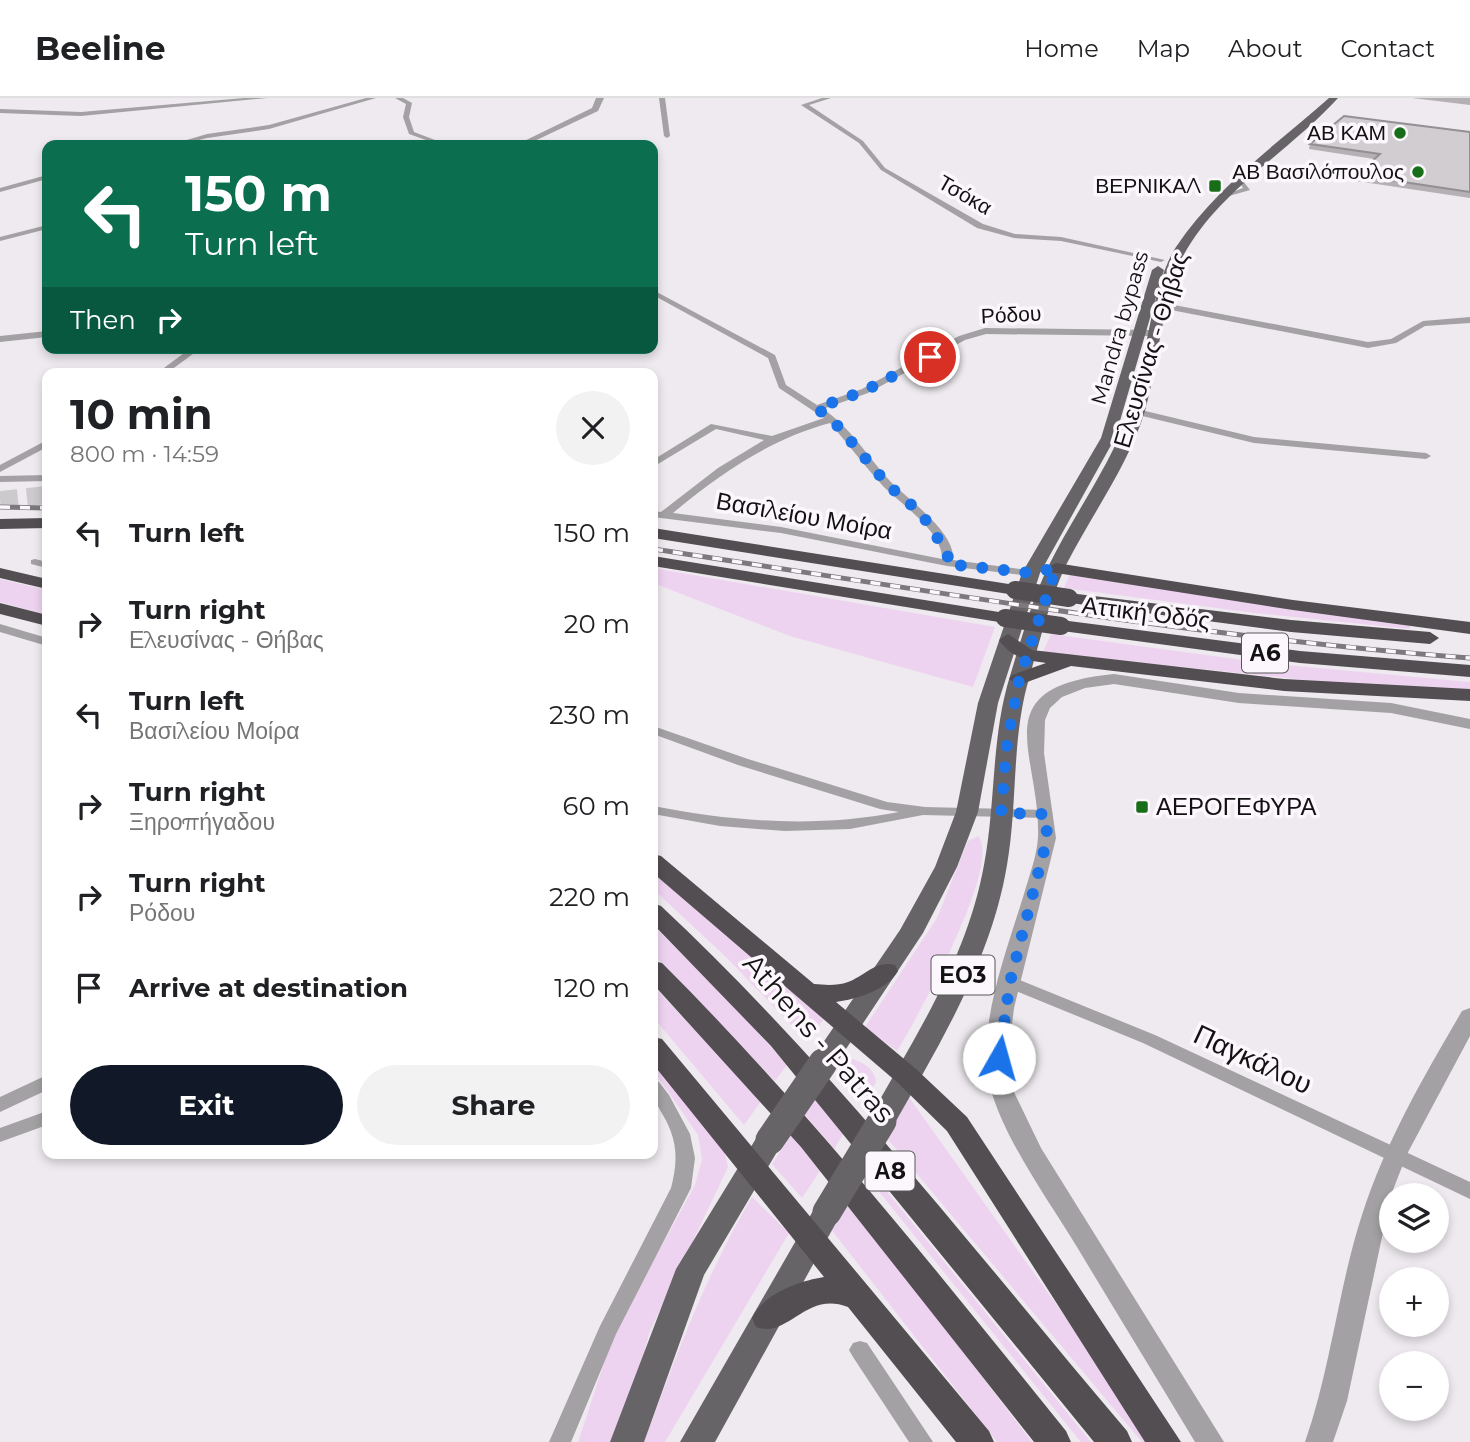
<!DOCTYPE html>
<html lang="en">
<head>
<meta charset="utf-8">
<style>
  body { margin:0; font-family:Montserrat,sans-serif; background:#f2f2f2; color:#202124; height:100vh; display:flex; flex-direction:column; font-size:26px; white-space:nowrap }
  * { box-sizing:border-box; margin:0 }
  p { font-size:23px; color:#757577 }
  .icon { flex:none; width:38px; height:38px; fill:none; stroke:currentColor; stroke-width:2; stroke-linecap:round; stroke-linejoin:round }
  .map { position:relative; flex:1; overflow:hidden }
  .panel { position:absolute; left:42px; top:270px; width:616px; height:791px; display:flex; flex-direction:column; background:#fff; border-radius:14px; box-shadow:0 4px 10px #0003 }
  .panel>* { flex:none }
  .guide { position:absolute; left:42px; top:42px; width:616px; height:214px; border-radius:14px; box-shadow:0 4px 10px #0003; background:#0b6e4f; color:#fff; overflow:hidden }
  .buttons { position:absolute; left:1379px; top:1085px; display:grid; gap:14px }
  .buttons a { display:grid; place-items:center; width:70px; height:70px; border-radius:50%; background:#fff; box-shadow:0 4px 10px #0003; font-size:35px }
  .pin { position:absolute; display:grid; place-items:center; width:60px; height:60px; color:#fff; margin:-30px; border:4px solid #fff; border-radius:50%; box-shadow:0 2px 7px #0007 }
  .me { position:absolute; width:77px; margin:-38px; rotate:7deg; stroke-linejoin:round; filter:drop-shadow(0 0 5px #0008) }
  .turn { display:flex; align-items:center; gap:24px; height:147px; padding:0 28px; font-size:32px }
  .turn .icon { width:91px; height:91px; stroke-width:2.5 }
  .turn b { display:block; font-size:49px; line-height:60px }
  .then { display:flex; align-items:center; height:66px; padding:0 28px; background:#0003; gap:14px; font-size:26px }
  .round { display:grid; place-items:center; flex:none; width:74px; height:74px; border-radius:37px; background:#f2f2f2 }
  .summary { display:flex; align-items:center; justify-content:space-between; height:119px; padding:0 28px }
  h1 { font-size:42px; font-weight:700; line-height:52px }
  .primary-button { display:flex; gap:14px; margin-top:auto; padding:14px 28px }
  .primary-button a { flex:1; height:80px; border-radius:42px; background:#111827; color:#fff; font-size:28px; font-weight:700; line-height:80px; text-align:center }
  .primary-button a+a { background:#f2f2f2; color:#202124 }
  ul { padding:0; list-style:none }
  li { display:flex; align-items:center; gap:21px; height:91px; padding:0 28px }
  li div { flex:1 }
  li b { display:block; font-size:26px }
  li em { font-style:normal }
  header { display:flex; align-items:center; gap:42px; box-sizing:border-box; height:98px; padding:0 35px; background:#fff; border-bottom:2px solid #e0e0e0 }
  header strong { font-size:33px }
  nav { display:flex; gap:38px; margin-inline-start:auto; font-size:24px }
  .map>svg:first-child { display:block }
  .green { fill:#eed3f1 }
  .lines { fill:none; stroke-linecap:round; stroke-linejoin:round }
  .motorway-tunnel { stroke:#cdcace; stroke-width:18; stroke-dasharray:18 9; stroke-linecap:butt }
  .minor { fill:#a3a1a3; fill-rule:evenodd }
  .tertiary { fill:#a3a1a3; fill-rule:evenodd }
  .primary { fill:#676467; fill-rule:evenodd }
  .motorway { fill:#524e52; fill-rule:evenodd }
  .rail-casing { stroke:#7b797c; stroke-width:5 }
  .rail { stroke:#fcf7fc; stroke-width:3.5; stroke-dasharray:10; stroke-linecap:butt }
  .primary-bridge { stroke:#676467; stroke-width:29 }
  .motorway-bridge { stroke:#524e52; stroke-width:18 }
  .wall { fill:#b4b0b4 }
  .building { fill:#d1cdd1; stroke:#929092; stroke-width:2 }
  .route { stroke:#1a73e8; stroke-width:12; stroke-dasharray:0 21.6 }
  .poi-dot { fill:#186e18; stroke:#fcf7fc; stroke-width:2.5 }
  .labels { text-anchor:middle; stroke-width:7; stroke-linejoin:round; paint-order:stroke }
  .far-poi-label { font-size:21px; fill:#131213; stroke:#fcf7fc; text-anchor:end }
  .far-street-label { font-size:21px; fill:#131213; stroke:#fcf7fc }
  .shield { fill:#fcf7fc; stroke:#595759; stroke-width:2 }
  .shield-label { font-size:23px; font-weight:bold; fill:#131213 }
  .street-label { font-size:24px; fill:#131213; stroke:#fcf7fc }
  .poi-label { font-size:24px; fill:#131213; stroke:#fcf7fc; text-anchor:start }
  .near-street-label { font-size:28px; fill:#131213; stroke:#fcf7fc }
</style>
</head>
<body>
<header>
<strong>Beeline</strong>
<nav><a>Home</a><a>Map</a><a>About</a><a>Contact</a></nav>
</header>
<div class="map">
<svg width="1470" height="1344" viewBox="0 0 1470 1344">
  <rect width="100%" height="100%" fill="#eeeaef"/>
  <!-- green -->
  <g class="green">
    <polygon points="653,470 995,529 973,589 790,538 653,485"/>
    <polygon points="1070,476 1410,527 1410,531 1255,515 1064,490"/>
    <polygon points="0,481 47,492 47,517 0,504"/>
    <polygon points="1051,536 1265,565 1470,584 1470,591 1333,585 1043,554"/>
    <path d="M978,738c25,28 -62,184 -81,215l-32,-24 72,-109 31,-77z"/>
    <polygon points="653,770 824,921 806,942 727,860 653,791"/>
    <polygon points="653,827 742,917 787,967 775,983 653,856"/>
    <polygon points="653,888 762,1002 744,1027 653,919"/>
    <polygon points="653,959 725,1056 728,1069 650,1233 629,1309 616,1344 578,1344 614,1235 695,1087 702,1061 698,1037 653,972"/>
    <path d="M848,960c13,3 26,9 28,24l-13,22 -27,-28z"/>
    <polygon points="906,995 1154,1344 1142,1344 886,1039"/>
    <polygon points="815,1000 844,1035 834,1051 804,1016"/>
    <polygon points="793,1034 822,1070 802,1100 772,1066"/>
    <polygon points="867,1069 1091,1344 1081,1344 864,1075"/>
    <path d="M752,1099l37,36 -124,209h-21c31,-84 62,-168 108,-245z"/>
    <polygon points="847,1102 1032,1344 997,1344 830,1130"/>
  </g>
  <g class="lines">
    <!-- motorway-tunnel -->
    <polyline class="motorway-tunnel" points="0,402 47,397"/>
    <!-- minor -->
    <g class="minor">
      <polygon points="244,0 267,0 81,18 0,15 0,11 81,14"/>
      <polygon points="366,0 376,0 269,31 207,40 179,47 170,47 207,36 269,27"/>
      <polygon points="395,0 403,0 412,5 409,19 414,34 448,47 440,47 409,36 403,19 406,6"/>
      <polygon points="659,0 665,0 670,38 667,40 664,38"/>
      <polygon points="822,0 831,0 809,7 863,43 885,70 983,126 1015,136 1061,139 1165,162 1161,164 1061,143 1014,140 977,130 881,72 859,45 801,7"/>
      <polygon points="47,77 47,81 0,94 0,90"/>
      <polygon points="1239,83 1243,83 1250,92 1222,100 1222,98 1243,90"/>
      <polygon points="47,127 47,131 0,143 0,139"/>
      <path d="M653,192l122,65 11,30 31,20 45,-16 97,-53 26,-8 166,2 4,3 -4,3 -165,-2 -21,6 -97,53 -45,16c27,18 45,48 67,72 17,18 66,51 63,79l82,11v4l-4,1 -84,-10 -166,-33 -128,-16v-6l8,1 57,-44 46,-28 -48,-11 -63,38v-7l58,-36 61,12 52,-18 -45,-30 -11,-30 -115,-63zM830,325c17,20 34,42 52,62 17,18 61,46 60,74l-161,-32 -108,-14c47,-39 97,-74 157,-90z"/>
      <polygon points="1148,202 1368,244 1391,241 1423,223 1470,219 1470,225 1425,228 1396,245 1368,250 1145,207 1145,203"/>
      <polygon points="191,250 201,250 167,275 157,275"/>
      <polygon points="1137,311 1254,339 1426,355 1431,358 1426,361 1254,345 1134,316 1132,314"/>
      <polygon points="47,342 47,349 0,374 0,367"/>
      <polygon points="47,377 47,383 0,384 0,378"/>
      <polygon points="35,461 47,464 47,470 31,466 31,462"/>
      <polygon points="0,526 47,540 47,548 0,534"/>
      <path d="M653,628l95,33 139,43 38,5 121,3 7,4 -7,4 -123,-3 -73,14 -65,2 -65,-5 -67,-12v-8c82,16 163,22 246,6l-19,-3 -142,-44 -85,-31z"/>
      <polygon points="1010,878 1155,937 1470,1084 1470,1101 1143,945 1004,888 1002,884 1004,880"/>
      <polygon points="47,977 47,992 0,1014 0,999"/>
      <path d="M653,982l6,2 10,13 21,39 5,24 -4,30 -75,146 -45,108h-22l51,-116 71,-138c5,-19 7,-37 0,-56 -8,-23 -19,-25 -18,-52z"/>
      <polygon points="47,1013 47,1027 0,1044 0,1030"/>
      <polygon points="860,1243 867,1245 933,1344 909,1344 853,1259 849,1252 853,1245"/>
    </g>
    <!-- tertiary -->
    <g class="tertiary">
      <polygon points="596,0 604,0 598,13 526,47 516,47 592,10"/>
      <polygon points="47,233 47,239 0,244 0,238"/>
      <path d="M1114,576l125,19 152,10 79,16v10l-79,-16 -152,-10 -125,-19 -29,4 -23,9 -12,11 -5,12 -1,33 12,85 -42,170 -6,49 3,29 30,62 183,294h-29c-39,-65 -79,-130 -118,-195 -30,-50 -91,-131 -91,-189 0,-55 22,-112 38,-164 5,-18 13,-38 14,-57 3,-84 -57,-150 76,-163z"/>
      <path d="M1470,910v28l-63,118 -16,41 -44,206 -14,41h-28c26,-74 33,-153 57,-227 23,-72 62,-139 100,-204z"/>
    </g>
    <!-- primary -->
    <g class="primary">
      <path d="M1329,0h9c-47,52 -114,89 -151,151 -23,37 -29,117 -42,162 -17,55 -53,103 -79,154 -16,34 -26,75 -36,110 -19,62 -12,127 -23,190 -16,96 -68,180 -115,263l-10,3 -10,-3 -4,-7c46,-84 99,-161 116,-256 12,-63 7,-128 26,-189 11,-36 22,-76 38,-109 26,-53 61,-99 81,-154 17,-46 22,-128 47,-166 39,-59 101,-103 153,-149z"/>
      <polygon points="1158,168 1164,172 1115,340 1040,475 998,605 978,714 957,769 923,835 832,972 823,975 814,972 810,965 814,958 900,832 935,769 956,714 978,605 1022,475 1101,340 1152,172"/>
      <polygon points="770,1031 780,1034 784,1042 704,1177 644,1344 610,1344 676,1171 760,1034"/>
      <polygon points="827,1102 837,1106 842,1114 715,1344 680,1344 817,1106"/>
    </g>
    <!-- motorway -->
    <g class="motorway">
      <polygon points="47,420 47,430 0,431 0,421"/>
      <polygon points="653,430 1015,487 1024,492 1015,497 653,440"/>
      <polygon points="653,458 1005,515 1014,520 1005,525 653,468"/>
      <polygon points="1056,465 1293,502 1470,524 1470,536 1293,512 1050,474 1047,470"/>
      <polygon points="0,470 47,481 47,491 0,480"/>
      <polygon points="1069,495 1291,522 1430,534 1439,540 1430,546 1291,534 1063,504 1060,500"/>
      <polygon points="0,505 47,517 47,528 0,516"/>
      <polygon points="1061,522 1300,553 1470,567 1470,579 1300,565 1055,532 1052,528"/>
      <path d="M1008,536l24,16 252,29 186,10v12l-186,-10 -213,-25 -52,19 -10,-6 3,-4 34,-12c-21,-3 -35,-6 -47,-23z"/>
      <path d="M653,756l8,2 153,128c11,1 23,2 34,-2 17,-6 28,-22 47,-17l3,6c-11,19 -41,28 -62,31l80,67 51,48 214,325h-36l-198,-311 -49,-48 -245,-210z"/>
      <path d="M653,805l8,3c171,160 315,347 466,525l5,11h-38l-323,-396 -118,-122z"/>
      <path d="M653,863l9,2c146,146 274,307 404,468l5,11h-37l-233,-295 -148,-163z"/>
      <path d="M653,939l9,2 327,392 5,11h-38l-108,-135c-42,-17 -60,32 -92,20l-4,-9c11,-24 47,-37 72,-41l-171,-213z"/>
    </g>
    <defs>
      <g id="rail">
        <polyline points="0,409 47,410"/>
        <path d="M653,451c272,41 543,88 817,109"/>
      </g>
    </defs>
    <!-- rail casing -->
    <use href="#rail" class="rail-casing"/>
    <!-- rail -->
    <use href="#rail" class="rail"/>
    <!-- primary-bridge -->
    <g class="primary-bridge">
      <polyline points="770,1042 823,965"/>
      <polyline points="827,1114 882,1023"/>
    </g>
    <!-- motorway-bridge -->
    <g class="motorway-bridge">
      <polyline points="1015,492 1069,500"/>
      <polyline points="1005,520 1061,528"/>
    </g>
  </g>
  <!-- wall -->
  <g class="wall">
    <polygon points="1412,0 1470,0 1470,7"/>
    <polygon points="1470,34 1470,100 1356,83 1357,77 1374,61 1309,51 1310,46"/>
  </g>
  <!-- building -->
  <polygon class="building" points="1344,18 1470,34 1470,94 1357,77 1380,56 1310,46"/>
  <g class="lines">
    <!-- route -->
    <polyline class="route" points="930,259 864,293 817,310 839,329 888,387 921,415 948,456 947,466 1031,475 1056,470 1019,582 1007,645 1001,715 1046,716 1047,741 1010,884 999,960"/>
  </g>
  <!-- markers -->
  <g class="poi-dot">
    <circle cx="1400" cy="35" r="7"/>
    <circle cx="1418" cy="74" r="7"/>
    <rect x="1208" y="81" width="14" height="14" rx="3.5"/>
    <rect x="1135" y="702" width="14" height="14" rx="3.5"/>
  </g>
  <g class="labels">
    <!-- far-poi labels -->
    <g class="far-poi-label">
      <text x="1386" y="42">ΑΒ ΚΑΜ</text>
      <text x="1404" y="81">ΑΒ Βασιλόπουλος</text>
      <text x="1201" y="95">ΒΕΡΝΙΚΑΛ</text>
    </g>
    <!-- far-street labels -->
    <g class="far-street-label">
      <text transform="translate(965 97) rotate(30)" y="7">Τσόκα</text>
      <text transform="translate(1011 217) rotate(-3)" y="7">Ρόδου</text>
      <text transform="translate(1120 230) rotate(-74)" y="7">Mandra bypass</text>
    </g>
    <!-- shield labels -->
    <g class="shield">
      <rect x="1242" y="535.5" width="46" height="39" rx="5"/>
      <rect x="931.5" y="857.5" width="63" height="39" rx="5"/>
      <rect x="865.5" y="1053.5" width="49" height="39" rx="5"/>
    </g>
    <g class="shield-label">
      <text x="1265" y="563">Α6</text>
      <text x="963" y="885">ΕΟ3</text>
      <text x="890" y="1081">Α8</text>
    </g>
    <!-- street labels -->
    <g class="street-label">
      <text transform="translate(1151 252) rotate(-73)" y="8">Ελευσίνας - Θήβας</text>
      <text transform="translate(804 418) rotate(10)" y="8">Βασιλείου Μοίρα</text>
      <text transform="translate(1146 515) rotate(7)" y="8">Αττική Οδός</text>
    </g>
    <!-- poi labels -->
    <g class="poi-label">
      <text x="1156" y="717">ΑΕΡΟΓΕΦΥΡΑ</text>
    </g>
    <!-- near-street labels -->
    <g class="near-street-label">
      <text transform="translate(819 940) rotate(49)" y="10">Athens - Patras</text>
      <text transform="translate(1253 961) rotate(25)" y="10">Παγκάλου</text>
    </g>
  </g>
</svg>
<div class="buttons">
<a><svg class="icon" aria-label="layers" viewBox="0 0 24 24"><path d="M12 4l9 5-9 5-9-5zM3 14l9 5 9-5"/></svg></a>
<a>+</a>
<a>−</a>
</div>
<div class="pin" style="left:930px;top:259px;background:#d93025"><svg class="icon" aria-label="arrive" viewBox="0 0 24 24"><path d="M6 21V4h12l-3 4 3 4H6"/></svg></div>
<svg class="me" style="left:999px;top:960px" viewBox="-20 -20 40 40"><circle r="19" fill="#fff"/><path d="M0-13L10 11 0 6-10 11z" fill="#1a73e8"/></svg>
<div class="guide">
<div class="turn"><svg class="icon" aria-label="left" viewBox="0 0 24 24"><path d="M17 20v-9H6M10 6l-5 5 5 5"/></svg><div><b>150 m</b>Turn left</div></div>
<div class="then">Then<svg class="icon" aria-label="right" viewBox="0 0 24 24"><path d="M7 20v-9h11M14 6l5 5-5 5"/></svg></div>
</div>
<section class="panel">
<div class="summary"><div><h1>10 min</h1><p>800 m · 14:59</p></div><a class="round"><svg class="icon" aria-label="close" viewBox="0 0 24 24"><path d="M6 6l12 12M18 6L6 18"/></svg></a></div>
<ul>
<li><svg class="icon" aria-label="left" viewBox="0 0 24 24"><path d="M17 20v-9H6M10 6l-5 5 5 5"/></svg><div><b>Turn left</b></div><em>150 m</em></li>
<li><svg class="icon" aria-label="right" viewBox="0 0 24 24"><path d="M7 20v-9h11M14 6l5 5-5 5"/></svg><div><b>Turn right</b><p>Ελευσίνας - Θήβας</p></div><em>20 m</em></li>
<li><svg class="icon" aria-label="left" viewBox="0 0 24 24"><path d="M17 20v-9H6M10 6l-5 5 5 5"/></svg><div><b>Turn left</b><p>Βασιλείου Μοίρα</p></div><em>230 m</em></li>
<li><svg class="icon" aria-label="right" viewBox="0 0 24 24"><path d="M7 20v-9h11M14 6l5 5-5 5"/></svg><div><b>Turn right</b><p>Ξηροπήγαδου</p></div><em>60 m</em></li>
<li><svg class="icon" aria-label="right" viewBox="0 0 24 24"><path d="M7 20v-9h11M14 6l5 5-5 5"/></svg><div><b>Turn right</b><p>Ρόδου</p></div><em>220 m</em></li>
<li><svg class="icon" aria-label="arrive" viewBox="0 0 24 24"><path d="M6 21V4h12l-3 4 3 4H6"/></svg><div><b>Arrive at destination</b></div><em>120 m</em></li>
</ul>
<div class="primary-button"><a>Exit</a><a>Share</a></div>
</section>
</div>
</body>
</html>
